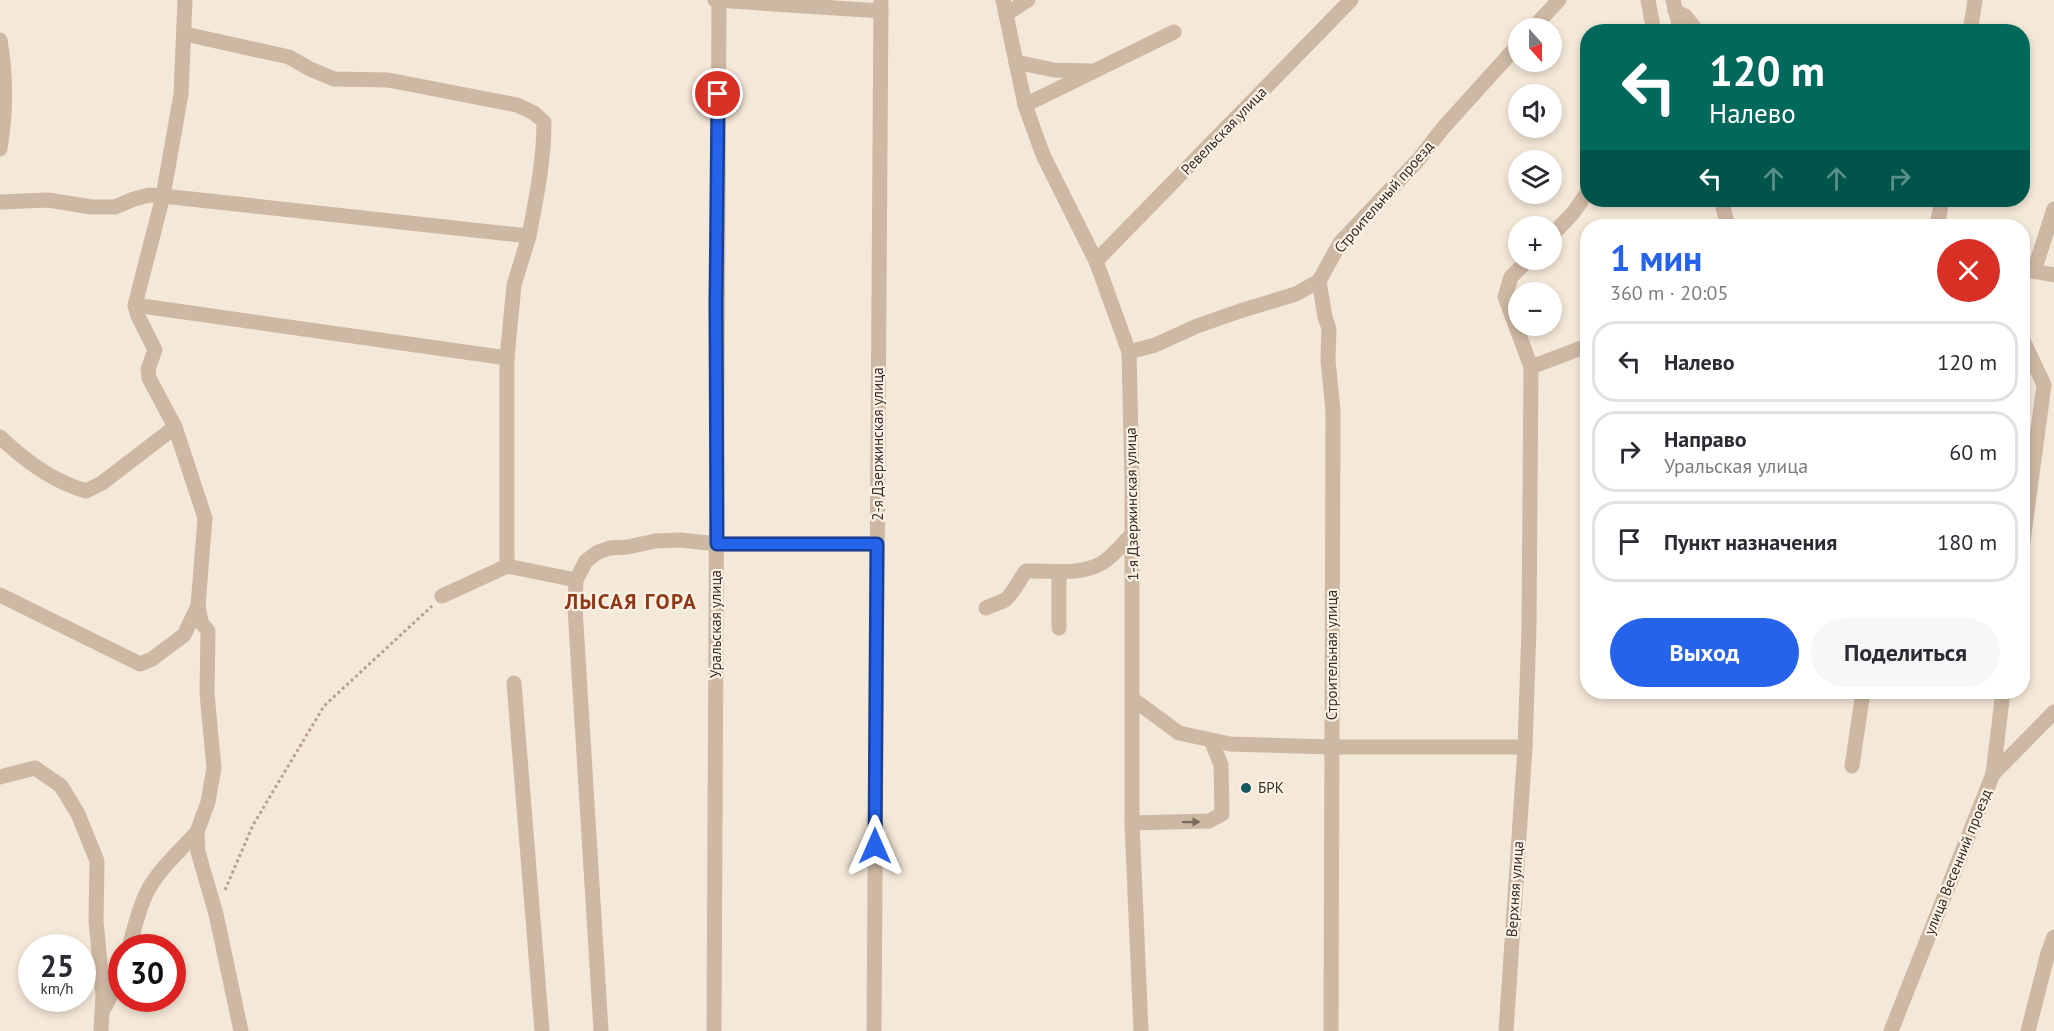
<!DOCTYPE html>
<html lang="ru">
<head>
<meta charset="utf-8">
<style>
  body { margin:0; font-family:"PT Sans",sans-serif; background:#f7f7f7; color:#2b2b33; height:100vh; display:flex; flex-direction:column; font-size:22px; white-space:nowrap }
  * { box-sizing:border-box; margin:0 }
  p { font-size:20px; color:#7c7c81 }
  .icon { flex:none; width:33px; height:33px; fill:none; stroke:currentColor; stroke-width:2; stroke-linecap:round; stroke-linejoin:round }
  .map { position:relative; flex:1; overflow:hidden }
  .panel { position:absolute; left:1580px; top:219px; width:450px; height:480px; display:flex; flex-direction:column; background:#fff; border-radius:24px; box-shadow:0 3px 9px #0003 }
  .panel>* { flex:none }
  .hud { position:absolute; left:1580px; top:24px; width:450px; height:183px; border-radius:24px; box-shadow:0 3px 9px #0003; background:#00695c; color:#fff; overflow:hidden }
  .needle { width:39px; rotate:159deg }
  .buttons { position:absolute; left:1508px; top:18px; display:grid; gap:12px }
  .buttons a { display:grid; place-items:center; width:54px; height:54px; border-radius:50%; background:#fff; box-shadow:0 3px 9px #0003; font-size:30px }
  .speed { position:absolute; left:18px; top:934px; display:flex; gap:12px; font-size:30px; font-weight:700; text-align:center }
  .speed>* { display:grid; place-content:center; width:78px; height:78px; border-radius:50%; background:#fff; box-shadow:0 3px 9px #0003; line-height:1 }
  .speed small { font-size:15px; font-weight:400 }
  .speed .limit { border:9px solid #d22; background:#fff; color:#111 }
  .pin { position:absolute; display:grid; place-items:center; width:51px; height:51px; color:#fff; margin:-26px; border:3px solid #fff; border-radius:50%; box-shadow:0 2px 6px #0007 }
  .me { position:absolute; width:66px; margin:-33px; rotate:0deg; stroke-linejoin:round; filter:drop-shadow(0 0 4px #0008) }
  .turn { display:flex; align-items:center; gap:21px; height:126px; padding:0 30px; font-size:27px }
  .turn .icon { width:78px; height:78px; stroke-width:2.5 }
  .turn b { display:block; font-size:42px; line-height:51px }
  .lanes { display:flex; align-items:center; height:57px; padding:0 30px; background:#0003; justify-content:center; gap:30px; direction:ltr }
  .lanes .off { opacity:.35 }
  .round { display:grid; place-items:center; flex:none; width:63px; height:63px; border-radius:32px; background:#f7f7f7 }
  .summary { display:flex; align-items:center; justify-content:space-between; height:102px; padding:0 30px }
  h1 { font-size:36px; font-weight:700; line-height:45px; color:#2563eb }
  .action { display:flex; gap:12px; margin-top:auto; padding:12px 30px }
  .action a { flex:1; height:69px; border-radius:36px; background:#2563eb; color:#fff; font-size:24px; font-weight:700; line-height:69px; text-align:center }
  .action a+a { background:#f7f7f7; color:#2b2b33 }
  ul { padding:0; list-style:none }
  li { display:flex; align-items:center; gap:18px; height:81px; margin:0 12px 9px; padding:0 18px; border:3px solid #e1e1e2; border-radius:24px }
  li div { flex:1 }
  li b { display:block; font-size:22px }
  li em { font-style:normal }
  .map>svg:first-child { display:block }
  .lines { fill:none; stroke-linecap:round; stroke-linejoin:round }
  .path { stroke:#b9a18d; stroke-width:3; stroke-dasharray:3 3; stroke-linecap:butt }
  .minor { stroke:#cdb8a3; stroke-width:15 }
  .oneway { fill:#7a6b5e }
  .route-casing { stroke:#184099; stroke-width:15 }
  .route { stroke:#2563eb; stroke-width:10 }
  .poi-dot { fill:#17555d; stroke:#fbf2e5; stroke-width:2 }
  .labels { text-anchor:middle; stroke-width:4.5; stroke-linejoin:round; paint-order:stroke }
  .street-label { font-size:15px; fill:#372c26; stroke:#fbf2e5 }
  .poi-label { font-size:15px; fill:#372c26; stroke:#fbf2e5; text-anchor:start }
  .district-label { font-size:21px; font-weight:bold; letter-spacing:1.5px; fill:#8e3817; stroke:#fbf2e5 }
</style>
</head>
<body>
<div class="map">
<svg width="2054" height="1031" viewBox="0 0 2054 1031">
  <rect width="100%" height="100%" fill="#f4e8d8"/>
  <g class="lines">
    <!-- path -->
    <polyline class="path" points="225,890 253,825 324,706 432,606"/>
    <!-- minor -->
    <g class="minor">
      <polyline points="185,0 181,94 163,196 135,305 138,316 155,350 148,369 149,378 175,427 205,518 198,606 201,622 208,631 207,694 214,768 208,802 197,832 198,852 216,914 241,1031"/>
      <polyline points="715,0 881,11"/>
      <polyline points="1003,0 1025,105 1043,155 1096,261 1129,352 1132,482 1132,823 1141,1031"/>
      <polyline points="1648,0 1654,32"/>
      <polyline points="1673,0 1681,32"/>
      <polyline points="1675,11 1685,16 1698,32"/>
      <polyline points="1006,14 1028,0"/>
      <polyline points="1533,28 1559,0"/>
      <polyline points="1970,32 1975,0"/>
      <path d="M185,34l104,23 21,12 24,10 54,1 129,25 17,8 10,9c0,39 -8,77 -15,114"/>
      <path d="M0,40c6,35 6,73 0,109"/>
      <polyline points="1016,62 1054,70 1091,71"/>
      <polyline points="1025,105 1174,32"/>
      <polyline points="1721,200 1728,226"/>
      <polyline points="0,202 48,200 91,207 115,207 134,199 149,195 163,196 529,236 514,285 507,358 507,566 442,596"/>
      <polyline points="1937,226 1942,200"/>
      <polyline points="1551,236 1573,213 1587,193"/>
      <polyline points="1096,261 1351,0"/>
      <polyline points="2022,269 2054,275"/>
      <polyline points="2034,271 2054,209"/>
      <polyline points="1319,281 1325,317 1329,329 1328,360 1333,411 1331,1031"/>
      <polyline points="135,305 507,358"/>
      <polyline points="2022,338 2044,385 2022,549"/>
      <polyline points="1129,352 1155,345 1197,326 1240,311 1296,294 1319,281 1340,243 1418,160 1443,128 1518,45"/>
      <polyline points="1531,367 1587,346"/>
      <path d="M0,437c24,23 54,45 86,54l16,-8 73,-56"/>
      <polyline points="507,566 576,580"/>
      <polyline points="0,595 140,664 152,659 184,635 198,606"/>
      <path d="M986,608c6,-3 13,-5 19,-8 9,-7 14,-20 21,-29 25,-1 53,5 76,-8 12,-7 21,-20 31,-30"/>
      <polyline points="1059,628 1059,572"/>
      <polyline points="514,683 542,1031"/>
      <polyline points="1134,700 1179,733 1230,744 1332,747 1525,747 1529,627 1531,367 1505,297 1511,277 1528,260"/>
      <polyline points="1852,766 1863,692"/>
      <polyline points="1993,774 2003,692"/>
      <polyline points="0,777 35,768 61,786 78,814 97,861 96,921 103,994 101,1031"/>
      <polyline points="1132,823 1209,821 1222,814 1221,765 1211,740"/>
      <path d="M129,948c5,-19 10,-41 19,-58 12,-22 33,-40 49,-58"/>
      <polyline points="105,1007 122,973"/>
      <polyline points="601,1031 575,608 576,580 586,561 598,552 610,548 628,547 655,541 680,540 717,544 877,544"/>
      <path d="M714,1031c2,-343 2,-686 5,-1030"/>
      <polyline points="874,1031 881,0"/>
      <polyline points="1506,1031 1525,747"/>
      <polyline points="1891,1031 1993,774 2054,712"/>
      <polyline points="2028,1031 2048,953 2054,937"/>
    </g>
  </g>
  <!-- one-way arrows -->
  <defs><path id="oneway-solid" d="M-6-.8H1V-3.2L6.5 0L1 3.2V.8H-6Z" transform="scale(1.5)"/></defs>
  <use class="oneway" href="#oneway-solid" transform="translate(1191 822) rotate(-1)"/>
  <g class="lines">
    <defs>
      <polyline id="route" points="718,94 716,304 717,544 877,544 875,846"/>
    </defs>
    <!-- route casing -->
    <use href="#route" class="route-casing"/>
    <!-- route -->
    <use href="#route" class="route"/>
  </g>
  <!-- markers -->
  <circle class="poi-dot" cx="1246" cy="788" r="6"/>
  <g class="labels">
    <!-- street labels -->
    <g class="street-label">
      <text transform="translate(1224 131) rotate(-46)" y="5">Ревельская улица</text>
      <text transform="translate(1384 197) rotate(-49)" y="5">Строительный проезд</text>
      <text transform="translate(878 444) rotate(-90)" y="5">2-я Дзержинская улица</text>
      <text transform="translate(1132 504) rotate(-91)" y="5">1-я Дзержинская улица</text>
      <text transform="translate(716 624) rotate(-90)" y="5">Уральская улица</text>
      <text transform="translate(1332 655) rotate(-90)" y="5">Строительная улица</text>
      <text transform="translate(1958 862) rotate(-68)" y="5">улица Весенний проезд</text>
      <text transform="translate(1515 889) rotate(-86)" y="5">Верхняя улица</text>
    </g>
    <!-- poi labels -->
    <g class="poi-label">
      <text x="1258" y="793">БРК</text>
    </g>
    <!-- district labels -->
    <g class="district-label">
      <text x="631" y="609">ЛЫСАЯ ГОРА</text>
    </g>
  </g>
</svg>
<div class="buttons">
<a><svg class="needle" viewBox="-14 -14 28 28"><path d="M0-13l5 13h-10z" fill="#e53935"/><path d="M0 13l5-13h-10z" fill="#7c7c81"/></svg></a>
<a><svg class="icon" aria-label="sound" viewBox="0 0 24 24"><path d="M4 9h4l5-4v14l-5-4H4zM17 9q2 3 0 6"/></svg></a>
<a><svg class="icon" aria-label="layers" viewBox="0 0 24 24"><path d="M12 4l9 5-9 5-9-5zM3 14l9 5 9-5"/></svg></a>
<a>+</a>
<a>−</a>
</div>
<div class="speed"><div>25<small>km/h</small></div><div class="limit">30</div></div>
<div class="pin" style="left:718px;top:94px;background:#d93025"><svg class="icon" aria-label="arrive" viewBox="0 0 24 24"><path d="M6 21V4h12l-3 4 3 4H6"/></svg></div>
<svg class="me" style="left:875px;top:846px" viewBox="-20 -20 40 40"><path d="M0-17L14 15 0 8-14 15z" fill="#2563eb" stroke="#fff" stroke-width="4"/></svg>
<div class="hud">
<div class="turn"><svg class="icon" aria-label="left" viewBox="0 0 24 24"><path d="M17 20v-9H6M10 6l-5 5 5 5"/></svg><div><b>120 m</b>Налево</div></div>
<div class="lanes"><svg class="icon" aria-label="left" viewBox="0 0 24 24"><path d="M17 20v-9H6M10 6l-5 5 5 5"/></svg><svg class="icon off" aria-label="ahead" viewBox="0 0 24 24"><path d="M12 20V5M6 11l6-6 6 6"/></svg><svg class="icon off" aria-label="ahead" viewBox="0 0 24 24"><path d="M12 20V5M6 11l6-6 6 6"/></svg><svg class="icon off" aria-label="right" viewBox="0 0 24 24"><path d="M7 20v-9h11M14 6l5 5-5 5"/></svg></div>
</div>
<section class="panel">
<div class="summary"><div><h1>1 мин</h1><p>360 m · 20:05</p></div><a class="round" style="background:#d93025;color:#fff"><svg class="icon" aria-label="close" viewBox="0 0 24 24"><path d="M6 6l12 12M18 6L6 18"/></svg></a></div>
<ul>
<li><svg class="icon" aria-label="left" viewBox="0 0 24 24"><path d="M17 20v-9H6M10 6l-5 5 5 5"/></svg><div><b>Налево</b></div><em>120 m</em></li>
<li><svg class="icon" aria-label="right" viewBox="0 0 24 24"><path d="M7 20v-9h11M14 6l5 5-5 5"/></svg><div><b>Направо</b><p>Уральская улица</p></div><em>60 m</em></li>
<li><svg class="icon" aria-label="arrive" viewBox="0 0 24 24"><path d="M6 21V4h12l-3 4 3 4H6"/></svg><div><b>Пункт назначения</b></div><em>180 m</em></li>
</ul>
<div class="action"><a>Выход</a><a>Поделиться</a></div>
</section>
</div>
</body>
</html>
